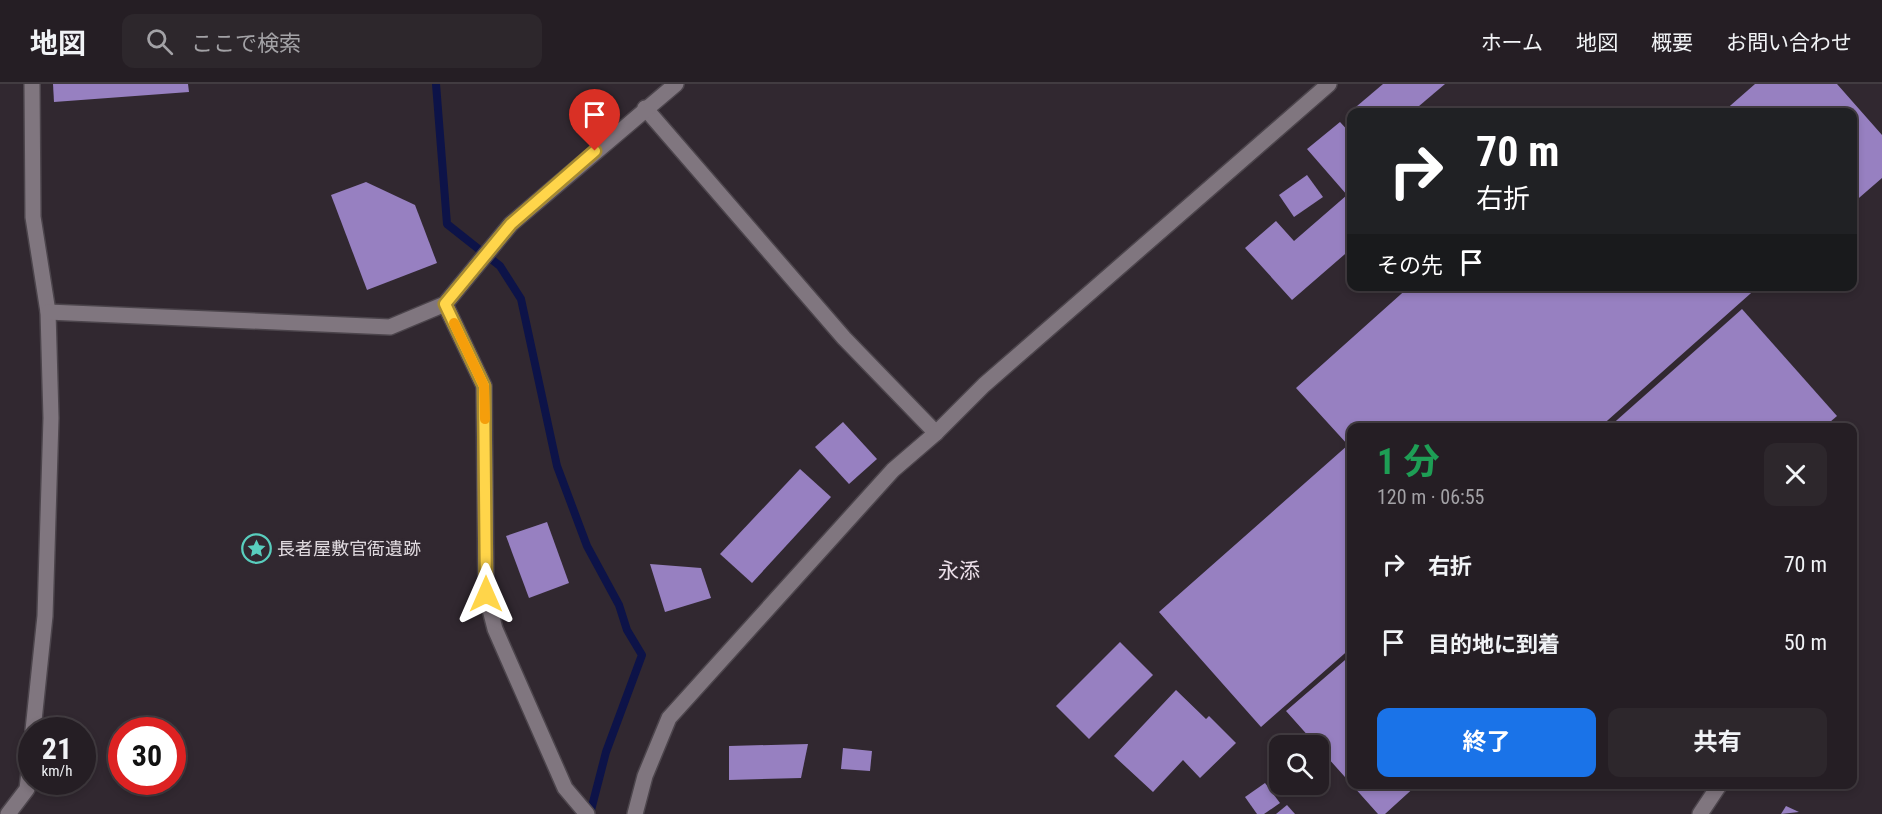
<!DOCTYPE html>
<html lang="ja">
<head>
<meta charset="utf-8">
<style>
  body { margin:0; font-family:"Roboto Condensed","Noto Sans JP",sans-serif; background:#2d272c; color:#f1f3f6; height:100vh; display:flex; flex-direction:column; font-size:22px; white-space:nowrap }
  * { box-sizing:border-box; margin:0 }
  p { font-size:20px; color:#a3a2a6 }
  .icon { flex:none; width:33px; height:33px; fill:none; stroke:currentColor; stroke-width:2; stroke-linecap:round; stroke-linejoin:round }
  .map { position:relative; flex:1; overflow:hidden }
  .drawer { position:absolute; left:1347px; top:339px; width:510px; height:366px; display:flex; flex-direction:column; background:#251e24; border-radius:12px; box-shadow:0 3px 9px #0003,0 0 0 2px #423c41 }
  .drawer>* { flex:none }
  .hud { position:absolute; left:1347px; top:24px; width:510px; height:183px; border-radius:12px; box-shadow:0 3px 9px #0003,0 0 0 2px #423c41; background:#202124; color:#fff; overflow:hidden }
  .tools { position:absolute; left:1269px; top:651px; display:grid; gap:12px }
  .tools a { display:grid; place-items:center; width:60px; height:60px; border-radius:12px; background:#251e24; box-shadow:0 3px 9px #0003,0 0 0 2px #423c41; font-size:30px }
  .speed { position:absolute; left:18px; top:633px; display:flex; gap:12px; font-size:30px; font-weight:700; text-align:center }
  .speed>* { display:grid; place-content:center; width:78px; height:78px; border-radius:50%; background:#251e24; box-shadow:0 3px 9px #0003,0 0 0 2px #423c41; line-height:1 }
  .speed small { font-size:15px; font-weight:400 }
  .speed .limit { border:9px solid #d22; background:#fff; color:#111 }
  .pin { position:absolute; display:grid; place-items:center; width:51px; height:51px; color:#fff; margin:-62px -26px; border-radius:50% 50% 50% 0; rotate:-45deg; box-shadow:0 0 6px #0007 }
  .pin .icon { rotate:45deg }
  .me { position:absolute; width:66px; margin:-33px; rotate:0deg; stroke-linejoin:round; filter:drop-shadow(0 0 4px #0008) }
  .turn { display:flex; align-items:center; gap:21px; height:126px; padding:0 30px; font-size:27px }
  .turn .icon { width:78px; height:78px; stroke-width:2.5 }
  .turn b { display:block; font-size:42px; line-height:51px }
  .then { display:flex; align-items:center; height:57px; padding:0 30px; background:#0003; gap:12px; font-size:22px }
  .round { display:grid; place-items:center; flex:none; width:63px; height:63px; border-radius:12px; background:#2d272c }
  .headline { display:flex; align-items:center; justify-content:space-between; height:102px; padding:0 30px }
  h1 { font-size:36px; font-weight:700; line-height:45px; color:#1e9e55 }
  .primary-button { display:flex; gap:12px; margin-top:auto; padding:12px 30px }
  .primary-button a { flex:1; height:69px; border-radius:12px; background:#1a73e8; color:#fff; font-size:24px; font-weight:700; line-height:69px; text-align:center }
  .primary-button a+a { background:#2d272c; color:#f1f3f6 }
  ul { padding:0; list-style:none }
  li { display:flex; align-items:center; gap:18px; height:78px; padding:0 30px }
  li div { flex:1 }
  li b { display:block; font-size:22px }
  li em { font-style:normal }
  header { display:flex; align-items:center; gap:36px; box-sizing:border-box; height:84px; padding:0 30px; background:#251e24; border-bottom:2px solid #423c41 }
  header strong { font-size:28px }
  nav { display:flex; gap:33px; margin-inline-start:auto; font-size:21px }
  .search { width:420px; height:54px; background:#2d272c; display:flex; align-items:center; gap:15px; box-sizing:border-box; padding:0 21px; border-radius:12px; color:#a3a2a6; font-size:22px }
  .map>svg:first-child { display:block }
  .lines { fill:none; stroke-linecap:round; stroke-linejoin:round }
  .stream { stroke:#0d1348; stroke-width:8 }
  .building { fill:#9780c1 }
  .minor-casing { stroke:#4c454c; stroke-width:18 }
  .tertiary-casing { stroke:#4c454c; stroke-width:18 }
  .minor { stroke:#80767f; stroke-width:15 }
  .tertiary { stroke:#80767f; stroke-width:15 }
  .route-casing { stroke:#a68a30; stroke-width:15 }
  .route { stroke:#ffd54a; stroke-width:10 }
  .slow { stroke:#f59e0b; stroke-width:10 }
  .labels { text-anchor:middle; stroke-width:6; stroke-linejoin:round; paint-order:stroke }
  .poi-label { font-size:18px; fill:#e0dadf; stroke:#312830; text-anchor:start }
  .quarter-label { font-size:21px; fill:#ebdfe9; stroke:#312830 }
</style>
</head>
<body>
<header>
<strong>地図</strong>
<div class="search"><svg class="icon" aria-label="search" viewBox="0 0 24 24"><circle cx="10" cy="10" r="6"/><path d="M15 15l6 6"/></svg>ここで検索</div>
<nav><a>ホーム</a><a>地図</a><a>概要</a><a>お問い合わせ</a></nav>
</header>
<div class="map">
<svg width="1882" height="730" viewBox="0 0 1882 730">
  <rect width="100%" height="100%" fill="#312830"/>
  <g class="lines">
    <!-- stream -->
    <polyline class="stream" points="436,0 447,140 500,182 521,215 557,382 587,462 619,521 627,546 642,571 606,668 590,730"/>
  </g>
  <!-- building -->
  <g class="building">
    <polygon points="53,0 188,0 189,8 54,18"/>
    <polygon points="1383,0 1445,0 1412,28 1350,28"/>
    <polygon points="1755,0 1837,0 1882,51 1882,94 1852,120 1852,28 1723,28"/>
    <polygon points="1340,38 1352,51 1352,164 1292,216 1245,164 1276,137 1294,157 1347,111 1307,65"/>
    <polygon points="1307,91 1323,113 1294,133 1279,111"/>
    <polygon points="366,98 415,121 437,179 367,206 331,111"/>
    <polygon points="1410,202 1759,202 1599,344 1352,344 1352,563 1261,643 1159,528 1348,361 1296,304"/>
    <polygon points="1742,225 1837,332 1823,344 1608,344"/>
    <polygon points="843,338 877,375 849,400 815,363"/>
    <polygon points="800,385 831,413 752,499 720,470"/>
    <polygon points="547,438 569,499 529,514 506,452"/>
    <polygon points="650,480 701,484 711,514 665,528"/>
    <polygon points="1120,558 1153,591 1089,655 1056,622"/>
    <polygon points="1352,570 1352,700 1418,700 1385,730 1378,730 1286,627"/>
    <polygon points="1176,606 1206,635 1209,632 1236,659 1200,694 1183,676 1153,708 1114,672"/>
    <polygon points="808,660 801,694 729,696 729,662"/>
    <polygon points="843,664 872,667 870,687 841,685"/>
    <polygon points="1265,699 1280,719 1264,730 1257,730 1245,713"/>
    <polygon points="1287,721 1295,730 1276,730"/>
    <polygon points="1786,722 1799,728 1781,730"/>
  </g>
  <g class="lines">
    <defs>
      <g id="minor">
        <polyline points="32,0 33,133 48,228 51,334 45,532 33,646"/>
        <polyline points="645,24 844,254 936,349"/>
        <polyline points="445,220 484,302 486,510 495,545 565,704 587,730"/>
        <polyline points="48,228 390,243 445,220 511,140 676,0"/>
        <polyline points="8,730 27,705 32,662"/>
        <polyline points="1700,730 1720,700"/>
      </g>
      <polyline id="tertiary" points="635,730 645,692 669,634 893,386 936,349 984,301 1329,0"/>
    </defs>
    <!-- minor casing -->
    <use href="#minor" class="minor-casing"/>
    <!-- tertiary casing -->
    <use href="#tertiary" class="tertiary-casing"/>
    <!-- minor -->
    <use href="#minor" class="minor"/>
    <!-- tertiary -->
    <use href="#tertiary" class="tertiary"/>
  </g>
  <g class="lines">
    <defs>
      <polyline id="route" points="486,510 484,302 445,220 511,140 595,67"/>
    </defs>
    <!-- route casing -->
    <use href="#route" class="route-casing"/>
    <!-- route -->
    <use href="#route" class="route"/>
    <!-- slow -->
    <polyline class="slow" points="454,239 484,302 485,335"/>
  </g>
  <!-- icons -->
  <defs>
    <symbol id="sight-ring" viewBox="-11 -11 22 22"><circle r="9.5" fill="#312830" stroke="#59cebe" stroke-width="1.5"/><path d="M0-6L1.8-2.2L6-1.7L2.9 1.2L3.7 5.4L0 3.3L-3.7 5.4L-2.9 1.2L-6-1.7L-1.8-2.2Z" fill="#59cebe"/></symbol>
  </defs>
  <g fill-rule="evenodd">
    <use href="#sight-ring" x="240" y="448" width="33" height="33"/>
  </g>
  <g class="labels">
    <!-- poi labels -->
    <g class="poi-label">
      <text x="277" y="471">長者屋敷官衙遺跡</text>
    </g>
    <!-- quarter labels -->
    <g class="quarter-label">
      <text x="959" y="494">永添</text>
    </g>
  </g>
</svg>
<div class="tools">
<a><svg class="icon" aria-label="search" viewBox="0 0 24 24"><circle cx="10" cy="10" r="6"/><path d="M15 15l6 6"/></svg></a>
</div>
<div class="speed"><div>21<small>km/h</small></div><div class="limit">30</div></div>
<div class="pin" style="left:595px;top:67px;background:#d93025"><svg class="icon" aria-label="arrive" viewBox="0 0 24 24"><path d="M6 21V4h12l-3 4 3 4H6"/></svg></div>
<svg class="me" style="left:486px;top:510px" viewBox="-20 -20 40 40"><path d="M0-17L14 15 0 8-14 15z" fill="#ffd54a" stroke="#fff" stroke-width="4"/></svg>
<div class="hud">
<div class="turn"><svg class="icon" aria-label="right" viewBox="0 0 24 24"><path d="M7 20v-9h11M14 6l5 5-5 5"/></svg><div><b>70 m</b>右折</div></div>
<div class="then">その先<svg class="icon" aria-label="arrive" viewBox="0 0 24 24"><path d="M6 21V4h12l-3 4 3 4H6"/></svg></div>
</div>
<section class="drawer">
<div class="headline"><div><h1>1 分</h1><p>120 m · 06:55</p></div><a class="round"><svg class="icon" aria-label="close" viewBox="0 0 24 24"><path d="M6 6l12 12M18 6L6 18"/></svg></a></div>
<ul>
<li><svg class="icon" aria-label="right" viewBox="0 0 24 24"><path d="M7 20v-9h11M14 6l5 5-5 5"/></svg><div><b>右折</b></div><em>70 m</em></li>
<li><svg class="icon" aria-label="arrive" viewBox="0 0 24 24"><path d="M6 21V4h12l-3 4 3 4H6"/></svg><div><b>目的地に到着</b></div><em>50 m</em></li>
</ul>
<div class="primary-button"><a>終了</a><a>共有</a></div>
</section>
</div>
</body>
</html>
